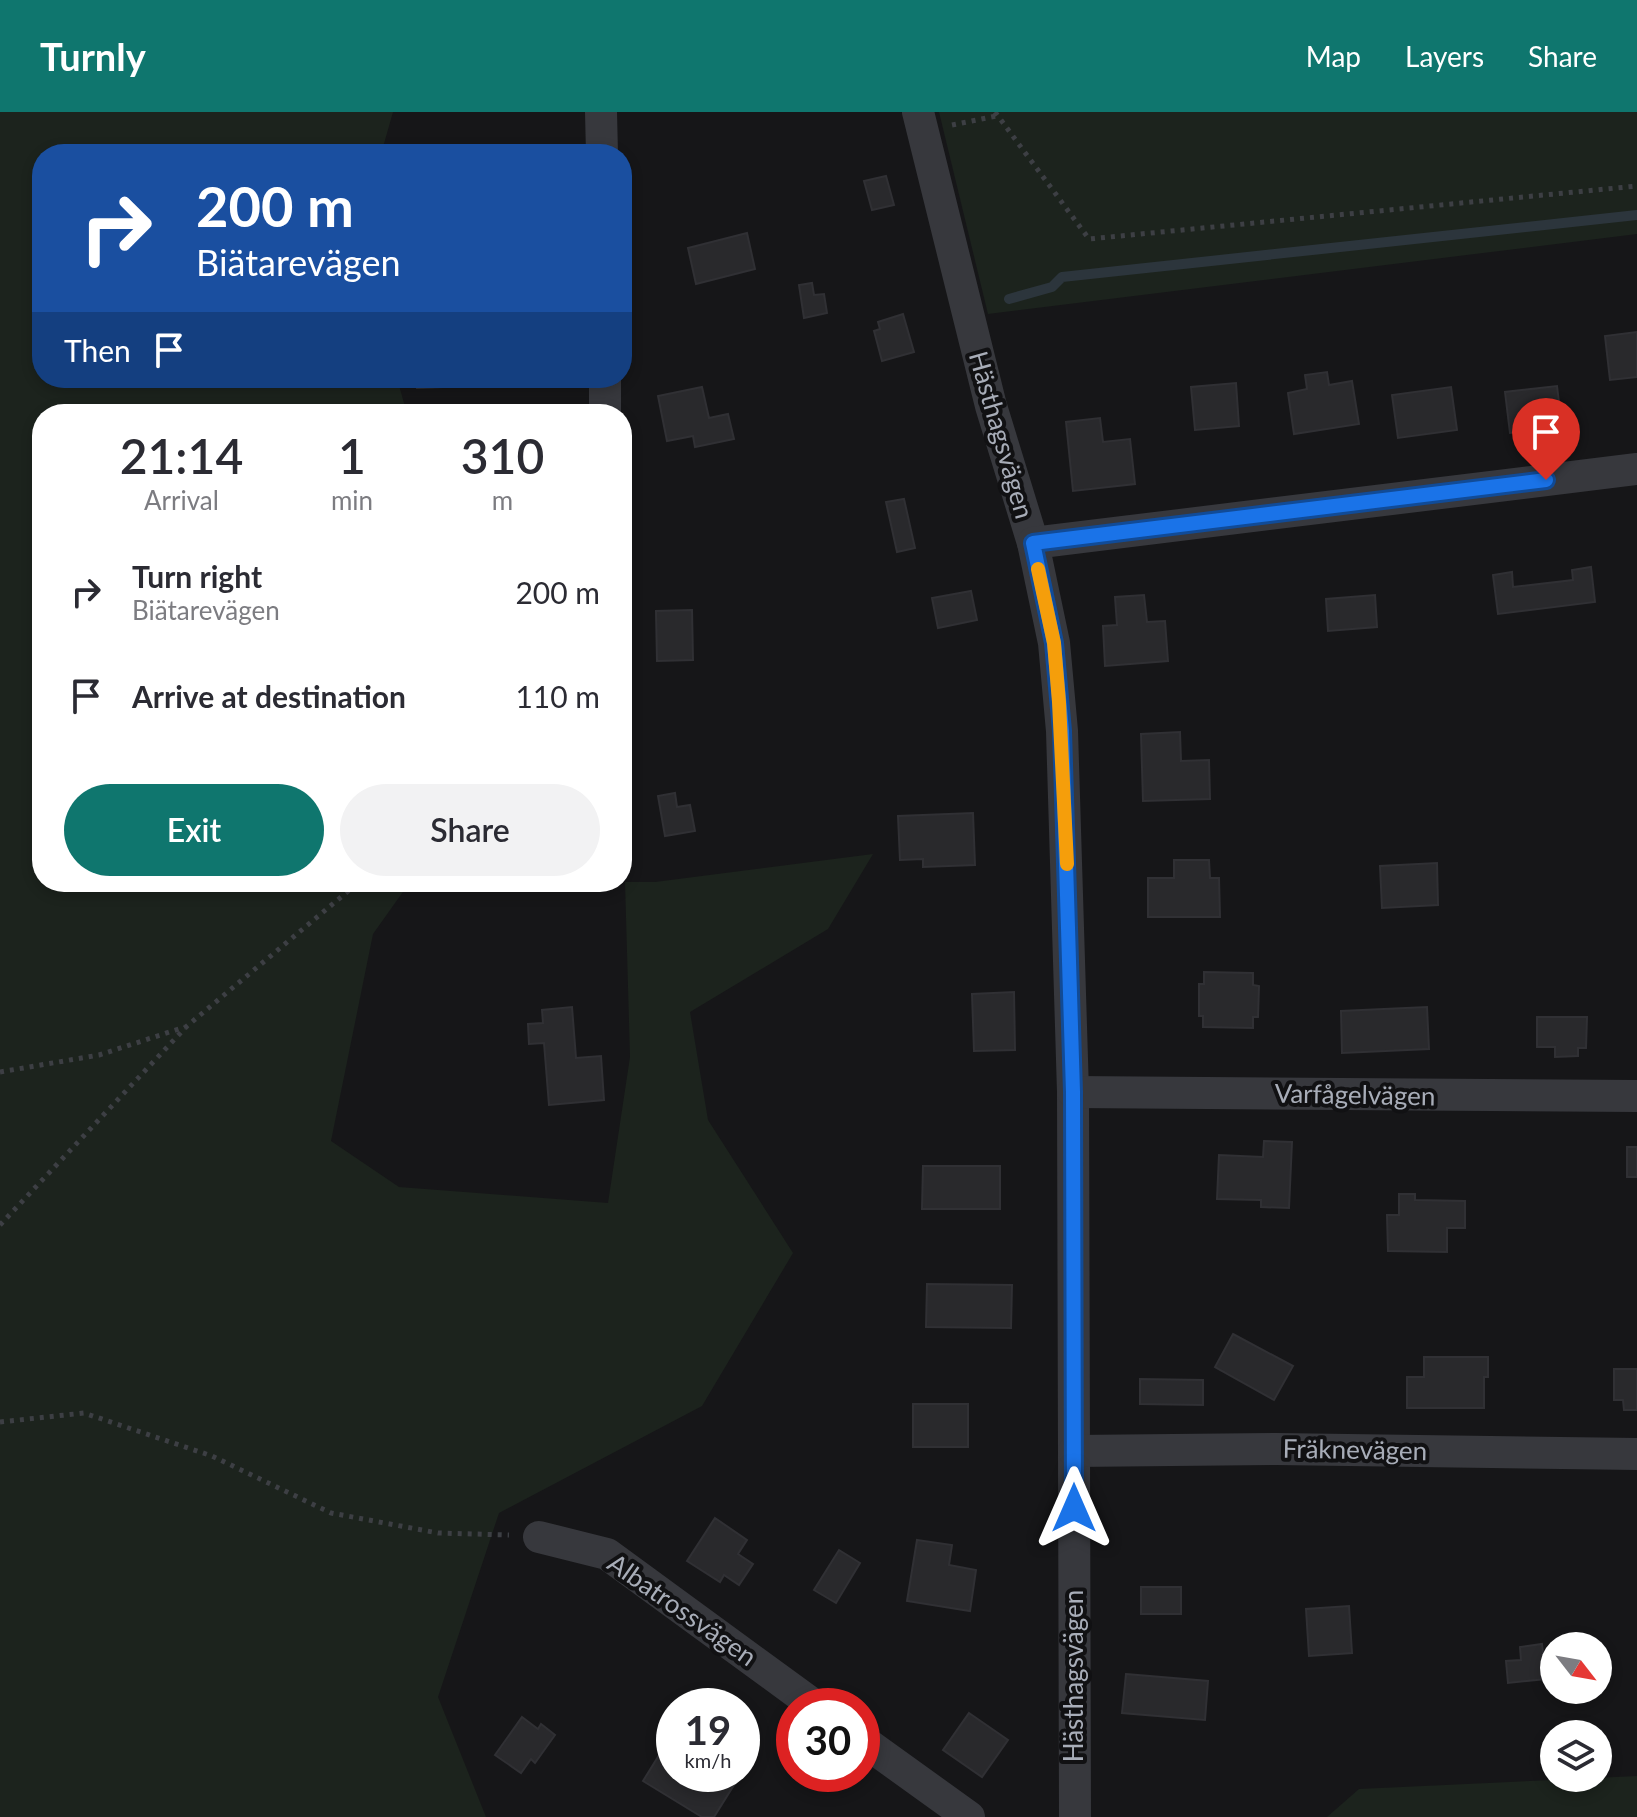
<!DOCTYPE html>
<html lang="en">
<head>
<meta charset="utf-8">
<style>
  body { margin:0; font-family:Lato,sans-serif; background:#f2f2f3; color:#2b2b33; height:100vh; display:flex; flex-direction:column; font-size:30px; white-space:nowrap }
  * { box-sizing:border-box; margin:0 }
  p { font-size:26px; color:#7c7c81 }
  .icon { flex:none; width:44px; height:44px; fill:none; stroke:currentColor; stroke-width:2; stroke-linecap:round; stroke-linejoin:round }
  .map { position:relative; flex:1; overflow:hidden }
  .drawer { position:absolute; left:32px; top:292px; width:600px; height:488px; display:flex; flex-direction:column; background:#fff; border-radius:32px; box-shadow:0 4px 12px #0003 }
  .drawer>* { flex:none }
  .banner { position:absolute; left:32px; top:32px; width:600px; height:244px; border-radius:32px; box-shadow:0 4px 12px #0003; background:#1a4fa0; color:#fff; overflow:hidden }
  .needle { width:52px; rotate:121deg }
  .tools { position:absolute; left:1540px; top:1520px; display:grid; gap:16px }
  .tools a { display:grid; place-items:center; width:72px; height:72px; border-radius:50%; background:#fff; box-shadow:0 4px 12px #0003; font-size:40px }
  .speed { position:absolute; left:656px; top:1576px; display:flex; gap:16px; font-size:40px; font-weight:700; text-align:center }
  .speed>* { display:grid; place-content:center; width:104px; height:104px; border-radius:50%; background:#fff; box-shadow:0 4px 12px #0003; line-height:1 }
  .speed small { font-size:20px; font-weight:400 }
  .speed .limit { border:12px solid #d22; background:#fff; color:#111 }
  .pin { position:absolute; display:grid; place-items:center; width:68px; height:68px; color:#fff; margin:-82px -34px; border-radius:50% 50% 50% 0; rotate:-45deg; box-shadow:0 0 8px #0007 }
  .pin .icon { rotate:45deg }
  .me { position:absolute; width:88px; margin:-44px; rotate:0deg; stroke-linejoin:round; filter:drop-shadow(0 0 6px #0008) }
  .turn { display:flex; align-items:center; gap:28px; height:168px; padding:0 32px; font-size:36px }
  .turn .icon { width:104px; height:104px; stroke-width:2.5 }
  .turn b { display:block; font-size:56px; line-height:68px }
  .then { display:flex; align-items:center; height:76px; padding:0 32px; background:#0003; gap:16px; font-size:30px }
  .eta { display:flex; justify-content:space-evenly; align-items:center; height:136px; text-align:center }
  .eta b { font-size:48px; font-weight:600; line-height:56px }
  .action { display:flex; gap:16px; margin-top:auto; padding:16px 32px }
  .action a { flex:1; height:92px; border-radius:48px; background:#0f766e; color:#fff; font-size:32px; font-weight:600; line-height:92px; text-align:center }
  .action a+a { background:#f2f2f3; color:#2b2b33 }
  ul { padding:0; list-style:none }
  li { display:flex; align-items:center; gap:24px; height:104px; padding:0 32px }
  li div { flex:1 }
  li b { display:block; font-size:30px }
  li em { font-style:normal }
  header { display:flex; align-items:center; gap:48px; box-sizing:border-box; height:112px; padding:0 40px; background:#0f766e; color:#fff }
  header strong { font-size:38px }
  nav { display:flex; gap:44px; margin-inline-start:auto; font-size:28px }
  .map>svg:first-child { display:block }
  .green { fill:#1c231d }
  .lines { fill:none; stroke-linecap:round; stroke-linejoin:round }
  .stream { stroke:#2c353c; stroke-width:10 }
  .building { fill:#29292c; stroke:#303034; stroke-width:2 }
  .path { stroke:#3d3f44; stroke-width:5; stroke-dasharray:4 6; stroke-linecap:butt }
  .minor { stroke:#37383d; stroke-width:32 }
  .route-casing { stroke:#114b97; stroke-width:20 }
  .route { stroke:#1a73e8; stroke-width:14 }
  .slow { stroke:#f59e0b; stroke-width:14 }
  .labels { text-anchor:middle; stroke-width:8; stroke-linejoin:round; paint-order:stroke }
  .street-label { font-size:26px; fill:#a8adb8; stroke:#111113 }
</style>
</head>
<body>
<header>
<strong>Turnly</strong>
<nav><a>Map</a><a>Layers</a><a>Share</a></nav>
</header>
<div class="map">
<svg width="1637" height="1705" viewBox="0 0 1637 1705">
  <rect width="100%" height="100%" fill="#161618"/>
  <!-- green -->
  <g class="green">
    <polygon points="0,0 393,0 381,42 42,42 42,266 397,266 407,302 42,302 42,770 410,770 373,822 331,1029 399,1075 608,1091 630,945 625,770 655,770 873,742 828,817 690,900 708,1008 793,1141 702,1294 499,1401 438,1585 486,1705 0,1705"/>
    <polygon points="939,0 1637,0 1637,122 988,202"/>
    <polygon points="1637,1664 1637,1705 1327,1705 1359,1677"/>
  </g>
  <g class="lines">
    <!-- stream -->
    <polyline class="stream" points="1009,187 1052,175 1062,165 1637,103"/>
  </g>
  <!-- building -->
  <g class="building">
    <polygon points="886,64 894,93 872,98 864,69"/>
    <polygon points="747,121 755,157 696,172 688,136"/>
    <polygon points="812,171 814,183 824,182 827,201 804,206 799,173"/>
    <polygon points="903,202 914,240 882,249 874,219 880,217 878,210"/>
    <polygon points="1637,220 1637,265 1610,268 1605,224"/>
    <polygon points="1327,260 1329,273 1352,269 1359,312 1294,322 1288,281 1307,277 1305,263"/>
    <polygon points="416,266 441,266 442,275 417,276"/>
    <polygon points="1236,271 1239,314 1195,318 1191,275"/>
    <polygon points="1557,274 1562,315 1510,321 1505,280"/>
    <polygon points="702,275 709,306 728,302 734,327 695,335 693,324 667,329 658,284"/>
    <polygon points="1451,275 1457,318 1398,326 1392,283"/>
    <polygon points="1100,306 1103,330 1130,327 1135,372 1073,379 1066,310"/>
    <polygon points="904,387 915,436 897,440 886,390"/>
    <polygon points="1591,455 1595,490 1498,502 1493,463 1512,460 1513,475 1573,468 1572,458"/>
    <polygon points="971,479 977,508 938,516 932,486"/>
    <polygon points="1144,483 1147,510 1165,509 1168,549 1105,554 1103,514 1117,513 1115,485"/>
    <polygon points="1375,483 1377,515 1328,519 1326,487"/>
    <polygon points="692,498 693,548 657,549 656,499"/>
    <polygon points="1180,620 1181,649 1209,648 1210,687 1143,689 1141,622"/>
    <polygon points="675,681 677,695 690,693 695,719 665,724 658,684"/>
    <polygon points="973,701 975,753 923,755 923,747 900,748 898,704"/>
    <polygon points="1174,748 1209,748 1210,766 1219,766 1220,805 1148,805 1148,766 1174,766"/>
    <polygon points="1437,751 1438,793 1382,796 1380,754"/>
    <polygon points="1204,860 1253,861 1253,873 1259,874 1258,905 1253,905 1253,916 1203,915 1203,904 1199,904 1199,872 1204,872"/>
    <polygon points="1014,880 1015,938 974,939 972,882"/>
    <polygon points="572,895 576,946 601,944 604,988 549,993 544,931 529,932 528,912 543,911 542,898"/>
    <polygon points="1427,895 1429,937 1342,941 1341,899"/>
    <polygon points="1537,905 1587,905 1586,936 1578,936 1578,944 1555,945 1555,935 1537,935"/>
    <polygon points="1264,1029 1292,1030 1289,1096 1261,1095 1261,1088 1217,1087 1219,1043 1263,1045"/>
    <rect x="1627" y="1035" width="10" height="30"/>
    <polygon points="923,1054 1000,1054 1000,1097 922,1097"/>
    <polygon points="1399,1082 1415,1082 1415,1088 1465,1089 1465,1116 1447,1116 1447,1140 1388,1139 1387,1103 1399,1103"/>
    <polygon points="927,1172 1012,1173 1011,1216 926,1215"/>
    <polygon points="1233,1222 1293,1254 1274,1288 1215,1255"/>
    <polygon points="1424,1245 1488,1245 1488,1265 1484,1265 1484,1296 1407,1296 1407,1265 1424,1265"/>
    <polygon points="1614,1257 1637,1257 1637,1298 1624,1298 1623,1288 1614,1288"/>
    <polygon points="1140,1267 1203,1268 1203,1293 1140,1292"/>
    <rect x="913" y="1292" width="55" height="43"/>
    <polygon points="715,1406 747,1428 738,1442 753,1452 739,1473 724,1463 720,1470 687,1449"/>
    <polygon points="917,1428 952,1433 949,1453 976,1458 970,1499 907,1489"/>
    <polygon points="839,1438 860,1451 836,1491 814,1478"/>
    <rect x="1141" y="1475" width="40" height="27"/>
    <polygon points="1349,1494 1352,1541 1309,1544 1306,1497"/>
    <polygon points="1542,1532 1546,1567 1508,1571 1506,1549 1521,1548 1520,1535"/>
    <polygon points="1126,1562 1208,1569 1205,1608 1122,1601"/>
    <polygon points="969,1601 1008,1628 982,1665 943,1638"/>
    <polygon points="522,1605 538,1617 541,1612 555,1623 535,1651 531,1647 521,1661 495,1643"/>
    <polygon points="664,1635 674,1641 674,1662 735,1662 739,1665 714,1705 702,1705 643,1669"/>
  </g>
  <g class="lines">
    <!-- path -->
    <g class="path">
      <polyline points="995,0 1089,127 1637,74"/>
      <polyline points="952,13 996,4"/>
      <polyline points="0,960 99,943 185,915"/>
      <polyline points="0,1113 187,914 359,770"/>
      <polyline points="0,1310 84,1301 212,1344 331,1401 438,1421 509,1423"/>
    </g>
    <!-- minor -->
    <g class="minor">
      <polyline points="601,0 602,42"/>
      <polyline points="918,0 991,294 1033,431 1054,531 1062,619 1073,980 1075,1705"/>
      <polyline points="605,266 605,302"/>
      <polyline points="1033,431 1637,357"/>
      <polyline points="1073,980 1637,984"/>
      <polyline points="1074,1339 1277,1337 1637,1342"/>
      <polyline points="539,1425 607,1442 815,1594"/>
      <polyline points="862,1628 969,1705"/>
    </g>
  </g>
  <g class="lines">
    <defs>
      <polyline id="route" points="1074,1396 1073,980 1062,619 1054,531 1033,431 1546,368"/>
    </defs>
    <!-- route casing -->
    <use href="#route" class="route-casing"/>
    <!-- route -->
    <use href="#route" class="route"/>
    <!-- slow -->
    <polyline class="slow" points="1038,457 1054,531 1059,590 1067,752"/>
  </g>
  <g class="labels">
    <!-- street labels -->
    <g class="street-label">
      <text transform="translate(1001 323) rotate(74)" y="9">Hästhagsvägen</text>
      <text transform="translate(1355 983) rotate(1)" y="9">Varfågelvägen</text>
      <text transform="translate(1355 1338) rotate(1)" y="9">Fräknevägen</text>
      <text transform="translate(682 1498) rotate(35)" y="9">Albatrossvägen</text>
      <text transform="translate(1074 1564) rotate(-90)" y="9">Hästhagsvägen</text>
    </g>
  </g>
</svg>
<div class="tools">
<a><svg class="needle" viewBox="-14 -14 28 28"><path d="M0-13l5 13h-10z" fill="#e53935"/><path d="M0 13l5-13h-10z" fill="#7c7c81"/></svg></a>
<a><svg class="icon" aria-label="layers" viewBox="0 0 24 24"><path d="M12 4l9 5-9 5-9-5zM3 14l9 5 9-5"/></svg></a>
</div>
<div class="speed"><div>19<small>km/h</small></div><div class="limit">30</div></div>
<div class="pin" style="left:1546px;top:368px;background:#d93025"><svg class="icon" aria-label="arrive" viewBox="0 0 24 24"><path d="M6 21V4h12l-3 4 3 4H6"/></svg></div>
<svg class="me" style="left:1074px;top:1396px" viewBox="-20 -20 40 40"><path d="M0-17L14 15 0 8-14 15z" fill="#1a73e8" stroke="#fff" stroke-width="4"/></svg>
<div class="banner">
<div class="turn"><svg class="icon" aria-label="right" viewBox="0 0 24 24"><path d="M7 20v-9h11M14 6l5 5-5 5"/></svg><div><b>200 m</b>Biätarevägen</div></div>
<div class="then">Then<svg class="icon" aria-label="arrive" viewBox="0 0 24 24"><path d="M6 21V4h12l-3 4 3 4H6"/></svg></div>
</div>
<section class="drawer">
<div class="eta">
<div><b>21:14</b><p>Arrival</p></div>
<div><b>1</b><p>min</p></div>
<div><b>310</b><p>m</p></div>
</div>
<ul>
<li><svg class="icon" aria-label="right" viewBox="0 0 24 24"><path d="M7 20v-9h11M14 6l5 5-5 5"/></svg><div><b>Turn right</b><p>Biätarevägen</p></div><em>200 m</em></li>
<li><svg class="icon" aria-label="arrive" viewBox="0 0 24 24"><path d="M6 21V4h12l-3 4 3 4H6"/></svg><div><b>Arrive at destination</b></div><em>110 m</em></li>
</ul>
<div class="action"><a>Exit</a><a>Share</a></div>
</section>
</div>
</body>
</html>
